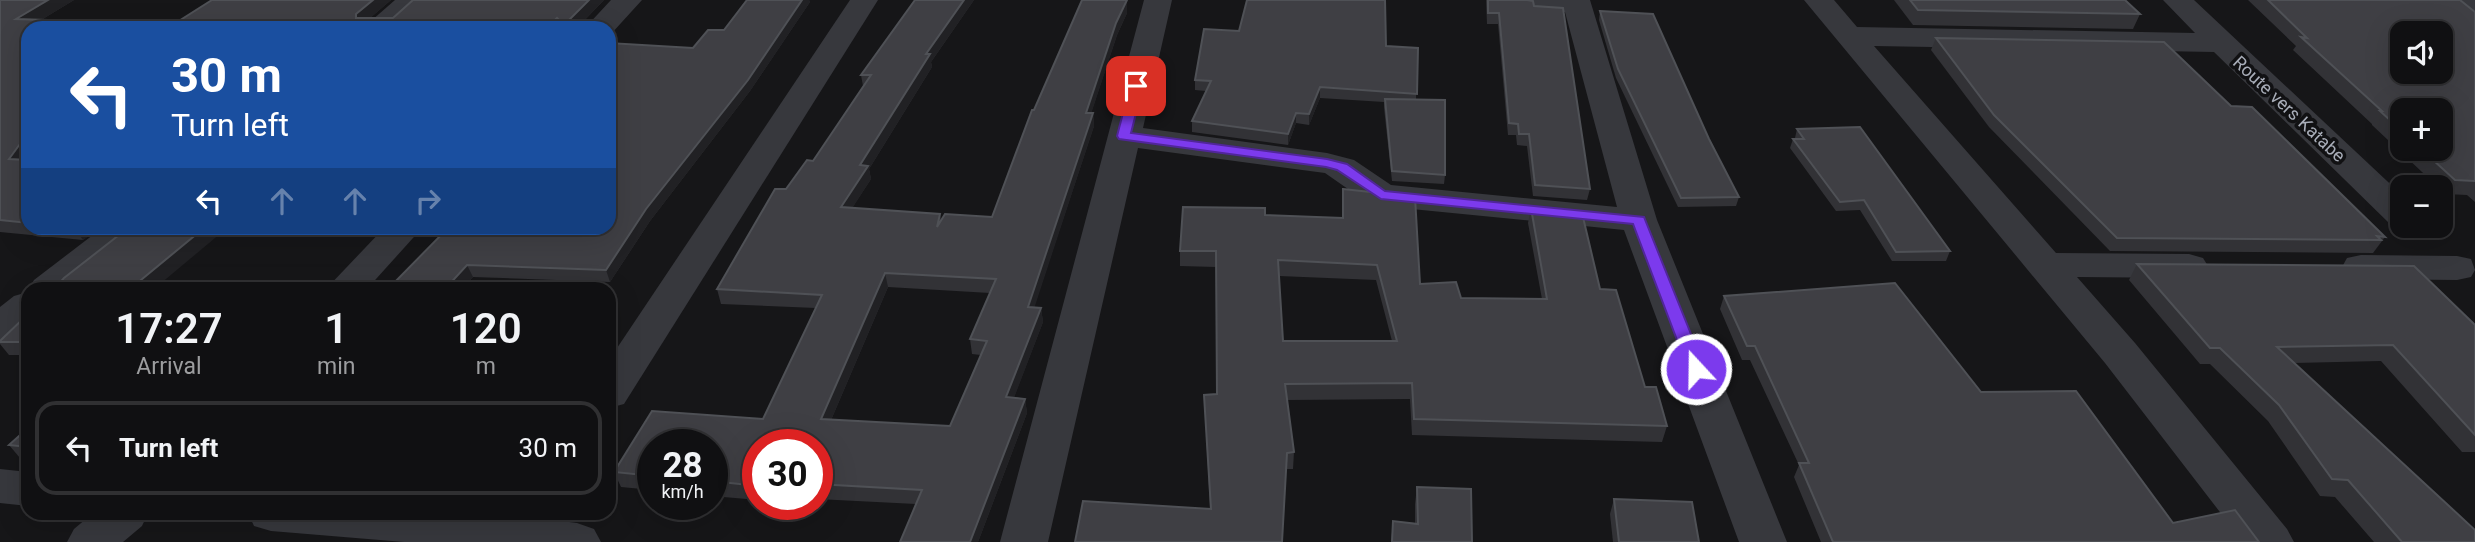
<!DOCTYPE html>
<html lang="en">
<head>
<meta charset="utf-8">
<style>
  body { margin:0; font-family:Roboto,sans-serif; background:#1e1e20; color:#f1f3f6; height:100vh; display:flex; flex-direction:column; font-size:26px; white-space:nowrap }
  * { box-sizing:border-box; margin:0 }
  p { font-size:23px; color:#9c9d9f }
  .icon { flex:none; width:38px; height:38px; fill:none; stroke:currentColor; stroke-width:2; stroke-linecap:round; stroke-linejoin:round }
  .map { position:relative; flex:1; overflow:hidden }
  .side { position:absolute; left:21px; top:282px; width:595px; height:238px; display:flex; flex-direction:column; background:#101012; border-radius:21px; box-shadow:0 7px 28px #0002,0 0 0 2px #303032 }
  .side>* { flex:none }
  .guide { position:absolute; left:21px; top:21px; width:595px; height:214px; border-radius:21px; box-shadow:0 7px 28px #0002,0 0 0 2px #303032; background:#1a4fa0; color:#fff; overflow:hidden }
  .fabs { position:absolute; left:2390px; top:21px; display:grid; gap:14px }
  .fabs a { display:grid; place-items:center; width:63px; height:63px; border-radius:14px; background:#101012; box-shadow:0 7px 28px #0002,0 0 0 2px #303032; font-size:35px }
  .speed { position:absolute; left:637px; top:429px; display:flex; gap:14px; font-size:35px; font-weight:700; text-align:center }
  .speed>* { display:grid; place-content:center; width:91px; height:91px; border-radius:50%; background:#101012; box-shadow:0 7px 28px #0002,0 0 0 2px #303032; line-height:1 }
  .speed small { font-size:18px; font-weight:400 }
  .speed .limit { border:10px solid #d22; background:#fff; color:#111 }
  .pin { position:absolute; display:grid; place-items:center; width:60px; height:60px; color:#fff; margin:-30px; border-radius:14px; box-shadow:0 4px 10px #0006 }
  .me { position:absolute; width:77px; margin:-38px; rotate:339deg; stroke-linejoin:round; filter:drop-shadow(0 0 5px #0008) }
  .turn { display:flex; align-items:center; gap:24px; height:147px; padding:0 35px; font-size:32px }
  .turn .icon { width:91px; height:91px; stroke-width:2.5 }
  .turn b { display:block; font-size:49px; line-height:60px }
  .lanes { display:flex; align-items:center; height:66px; padding:0 35px; background:#0003; justify-content:center; gap:35px; direction:ltr }
  .lanes .off { opacity:.35 }
  .eta { display:flex; justify-content:space-evenly; align-items:center; height:119px; text-align:center }
  .eta b { font-size:42px; font-weight:600; line-height:49px }
  ul { padding:0; list-style:none }
  li { display:flex; align-items:center; gap:21px; height:94px; margin:0 14px 10px; padding:0 21px; border:4px solid #303032; border-radius:21px }
  li div { flex:1 }
  li b { display:block; font-size:26px }
  li em { font-style:normal }
  .map>svg:first-child { display:block }
  .lines { fill:none; stroke-linecap:round; stroke-linejoin:round }
  .minor { fill:#37383d; fill-rule:evenodd }
  .wall { fill:#323236; fill-rule:evenodd }
  .shaded-wall { fill:#212124 }
  .building { fill:#3f3f44; stroke:#4f5156; stroke-width:2; fill-rule:evenodd }
  .route { fill:#7c3aed; stroke:#51269a; stroke-width:2 }
  .labels { text-anchor:middle; stroke-width:7; stroke-linejoin:round; paint-order:stroke }
  .street-label { font-size:18px; fill:#a8adb8; stroke:#111113 }
</style>
</head>
<body>
<div class="map">
<svg width="2475" height="542" viewBox="0 0 2475 542">
  <rect width="100%" height="100%" fill="#161618"/>
  <g class="lines">
    <!-- minor -->
    <g class="minor">
      <polygon points="395,0 427,0 396,28 363,28"/>
      <polygon points="611,0 642,0 611,34 609,28 585,28"/>
      <polygon points="850,0 878,0 624,404 609,408 609,360"/>
      <polygon points="1144,0 1172,0 1143,128 1327,153 1354,160 1391,185 1617,207 1565,12 1505,6 1501,0 1590,0 1657,220 1787,542 1739,542 1624,230 1381,206 1368,203 1325,173 1138,148 1048,542 1000,542"/>
      <polygon points="1804,0 1834,0 1857,27 2195,33 2163,0 2194,0 2403,196 2403,226 2408,226 2390,224 2214,52 1874,46 2056,253 2189,254 2203,258 2208,266 2203,274 2189,278 2077,277 2135,343 2287,529 2294,542 2243,542 2105,363"/>
      <polygon points="2450,0 2475,0 2475,17 2465,14"/>
      <polygon points="102,228 143,228 138,236 73,289 29,289 34,280"/>
      <polygon points="384,228 422,228 367,289 326,289"/>
      <polygon points="2361,255 2457,256 2471,259 2475,270 2471,277 2457,280 2361,279 2347,276 2342,267 2347,258"/>
      <polygon points="28,292 28,325 14,336 0,340 0,307 14,296"/>
      <polygon points="0,469 28,472 28,506 0,503"/>
      <polygon points="93,513 148,513 142,526 123,542 67,542 74,529"/>
      <polygon points="248,513 499,513 577,523 594,529 601,542 404,542 271,531 254,526"/>
    </g>
  </g>
  <!-- wall -->
  <g class="wall">
    <polygon points="0,0 74,0 41,20 174,24 212,0 391,0 370,18 393,18 604,0 577,28 28,28 28,157 26,160 28,160 28,228 99,228 83,240 0,232"/>
    <polygon points="747,0 809,0 810,2 750,91 650,221 610,282 473,277 462,289 388,289 693,48 724,30"/>
    <path d="M915,0h59l-43,62 1,5 -63,102 2,10 -19,29 88,6 1,6 4,-6 47,3 40,-107h2l48,-110h45v13l-10,22 -26,78h2l1,13 -60,181 7,1 2,14 -29,75 11,2 2,14 -49,129h-78l16,-38 -99,-5v-55h-59v56l-46,-4v-52h-59v46l-32,-3 -7,-15 38,-61 111,8 53,-111 -95,-4 -4,-15 58,-100h11l21,-29 6,1 50,-75 -2,-11zM888,287l102,6 -20,46 2,15 9,1 -31,71 -119,-6z"/>
    <polygon points="1486,0 1527,0 1534,6 1590,189 1587,200 1533,196 1527,146 1517,145 1516,135 1508,135 1498,24 1487,24"/>
    <polygon points="1894,0 2125,0 2140,14 2133,29 1913,25"/>
    <path d="M2248,0h212l15,12v190l-8,-7 -22,-1 -4,-3v-4h-3l-66,-62v-1l-79,-74 3,-4zM2403,110l38,39h-38z"/>
    <polygon points="1600,11 1709,139 1739,197 1736,206 1678,207 1616,78 1599,20"/>
    <polygon points="1936,38 2231,106 2385,237 2373,253 2110,251 1989,127 1931,50"/>
    <polygon points="1386,46 1418,48 1416,99 1445,175 1444,184 1392,181 1384,108 1384,102 1320,98 1309,125 1296,123 1288,145 1192,132 1192,121 1206,91 1195,90 1195,80"/>
    <polygon points="1797,129 1950,251 1946,261 1892,261 1860,210 1836,211 1790,148 1793,139 1795,139 1795,138"/>
    <path d="M1343,189l77,95 41,14 81,1 -14,-76 3,-15 69,81 45,98 22,39 -5,16 -250,-7 -2,-36 -123,1 7,52 -1,17h-7l-76,40 -6,-114 13,-1 -1,-127 -36,-1v-15l85,-36 77,3zM1279,276l97,4 16,61h-109z"/>
    <polygon points="298,228 356,228 352,232"/>
    <polygon points="2137,264 2475,325 2475,452 2462,452 2381,361 2294,363 2475,542 2374,542 2335,497 2320,496 2268,421 2210,364 2200,364 2129,280"/>
    <polygon points="1724,296 1981,392 2173,523 2259,542 1821,542 1794,477 1799,465 1750,360 1742,360 1720,309"/>
    <polygon points="28,314 28,355 9,355 0,344 0,341"/>
    <polygon points="28,428 28,459 20,458 9,445"/>
    <polygon points="1417,487 1472,542 1391,542 1393,521 1415,523 1415,504"/>
    <polygon points="1614,499 1699,542 1613,542 1610,514"/>
  </g>
  <!-- shaded-wall -->
  <g class="shaded-wall">
    <polygon points="48,0 74,0 23,31 16,19"/>
    <polygon points="373,0 391,0 361,26 356,18 356,14"/>
    <polygon points="589,0 604,0 577,28 565,28 564,25"/>
    <polygon points="802,0 809,0 810,2 750,91 650,221 610,282 606,270 646,209"/>
    <polygon points="964,0 974,0 931,62 932,67 869,169 871,179 844,221 841,207 860,165 926,54"/>
    <polygon points="1127,0 1127,13 1117,35 1087,126 1086,113 1116,23"/>
    <polygon points="557,18 561,28 546,28"/>
    <polygon points="1320,87 1320,98 1309,125 1309,114"/>
    <polygon points="1093,113 1094,126 1030,321 1028,307"/>
    <polygon points="1296,113 1296,123 1288,145 1288,134"/>
    <polygon points="28,133 28,157 17,172 9,159"/>
    <polygon points="74,228 99,228 83,240"/>
    <polygon points="204,228 227,228 154,289 130,289"/>
    <polygon points="467,265 473,277 462,289 445,289"/>
    <polygon points="885,273 888,287 825,434 821,419"/>
    <polygon points="1041,308 1043,322 1009,411 1006,397"/>
    <polygon points="1025,399 1027,413 978,542 970,542"/>
  </g>
  <!-- building -->
  <g class="building">
    <polygon points="0,0 48,0 16,19 174,24 212,0 373,0 356,14 356,18 393,18 413,0 589,0 564,25 557,18 546,28 28,28 28,133 9,159 28,160 28,223 0,220"/>
    <polygon points="747,0 802,0 748,80 646,209 606,270 467,265 445,289 388,289 448,228 609,228 609,43 693,48 708,30 724,30"/>
    <path d="M915,0h49l-38,54h4l-70,111 8,1 -27,41 99,7 -3,13 8,-13 47,3 40,-107h2l48,-110h45l-11,23 -30,90h7l-65,194 13,1 -35,89 19,2 -55,143h-70l22,-52 -105,-6v-40h-59v42l-46,-5v-37h-59v32l-39,-4 38,-61 111,8 59,-124 -105,-6 58,-100h11l21,-29 6,1 58,-86h-10zM885,273l111,6 -26,60 17,2 -37,85 -129,-7z"/>
    <polygon points="1247,0 1385,0 1386,46 1418,48 1417,94 1320,87 1309,114 1296,113 1288,134 1192,121 1211,81 1195,80 1204,29 1239,31"/>
    <polygon points="1488,0 1527,0 1533,1 1534,6 1563,8 1590,189 1535,185 1529,134 1519,134 1518,124 1509,123 1499,13 1488,13"/>
    <polygon points="1910,0 2125,0 2140,14 1918,10"/>
    <path d="M2268,0h192l15,12v169l-20,-1 -34,-31h20v-39h-38v22l-23,-21h2l-81,-74 6,1zM2403,33h38v39h-38z"/>
    <polygon points="1600,11 1653,14 1709,139 1739,197 1681,198 1618,69"/>
    <polygon points="1936,38 2164,42 2231,106 2252,107 2385,237 2377,236 2381,240 2117,238 1994,115"/>
    <polygon points="1385,99 1445,100 1445,175 1392,171"/>
    <polygon points="1860,127 1950,251 1896,252 1864,200 1840,202 1793,139 1804,139 1797,129"/>
    <path d="M1343,189l72,8 5,87 36,-2 5,16 86,1 -16,-91 51,5 18,76 16,1 29,97h11l11,39 -253,-7 -2,-36 -127,1 9,68 -7,1 -5,89h-207l8,-41 128,8 -7,-114 13,-1 -1,-143h-36l3,-44 82,1v7l78,3zM1278,260l99,5 20,76h-114z"/>
    <polygon points="128,228 204,228 130,289 54,289 64,278"/>
    <polygon points="2137,264 2414,266 2475,325 2475,435 2393,345 2277,347 2475,530 2475,542 2402,542 2348,480 2332,479 2279,405 2220,348 2210,348"/>
    <polygon points="1895,283 1981,392 2076,391 2173,523 2235,510 2259,542 1833,542 1799,463 1809,463 1755,346 1747,346 1724,296"/>
    <polygon points="28,314 28,342 0,342 0,341"/>
    <polygon points="28,428 28,447 9,445"/>
    <polygon points="1417,487 1471,489 1472,542 1392,542 1393,521 1418,524"/>
    <polygon points="1614,499 1692,502 1699,542 1619,542"/>
  </g>
  <!-- route -->
  <polygon class="route" points="1136,82 1143,86 1131,133 1327,159 1347,164 1385,191 1644,217 1705,369 1696,374 1688,369 1633,224 1381,199 1337,170 1326,167 1119,139 1117,136 1130,86"/>
  <g class="labels">
    <!-- street labels -->
    <g class="street-label">
      <text transform="translate(2289 109) rotate(43)" y="6">Route vers Katabe</text>
    </g>
  </g>
</svg>
<div class="fabs">
<a><svg class="icon" aria-label="sound" viewBox="0 0 24 24"><path d="M4 9h4l5-4v14l-5-4H4zM17 9q2 3 0 6"/></svg></a>
<a>+</a>
<a>−</a>
</div>
<div class="speed"><div>28<small>km/h</small></div><div class="limit">30</div></div>
<div class="pin" style="left:1136px;top:86px;background:#d93025"><svg class="icon" aria-label="arrive" viewBox="0 0 24 24"><path d="M6 21V4h12l-3 4 3 4H6"/></svg></div>
<svg class="me" style="left:1696px;top:369px" viewBox="-20 -20 40 40"><circle r="17" fill="#7c3aed" stroke="#fff" stroke-width="3"/><path d="M0-11L8 9 0 5-8 9z" fill="#fff"/></svg>
<div class="guide">
<div class="turn"><svg class="icon" aria-label="left" viewBox="0 0 24 24"><path d="M17 20v-9H6M10 6l-5 5 5 5"/></svg><div><b>30 m</b>Turn left</div></div>
<div class="lanes"><svg class="icon" aria-label="left" viewBox="0 0 24 24"><path d="M17 20v-9H6M10 6l-5 5 5 5"/></svg><svg class="icon off" aria-label="ahead" viewBox="0 0 24 24"><path d="M12 20V5M6 11l6-6 6 6"/></svg><svg class="icon off" aria-label="ahead" viewBox="0 0 24 24"><path d="M12 20V5M6 11l6-6 6 6"/></svg><svg class="icon off" aria-label="right" viewBox="0 0 24 24"><path d="M7 20v-9h11M14 6l5 5-5 5"/></svg></div>
</div>
<section class="side">
<div class="eta">
<div><b>17:27</b><p>Arrival</p></div>
<div><b>1</b><p>min</p></div>
<div><b>120</b><p>m</p></div>
</div>
<ul>
<li><svg class="icon" aria-label="left" viewBox="0 0 24 24"><path d="M17 20v-9H6M10 6l-5 5 5 5"/></svg><div><b>Turn left</b></div><em>30 m</em></li>
</ul>
</section>
</div>
</body>
</html>
